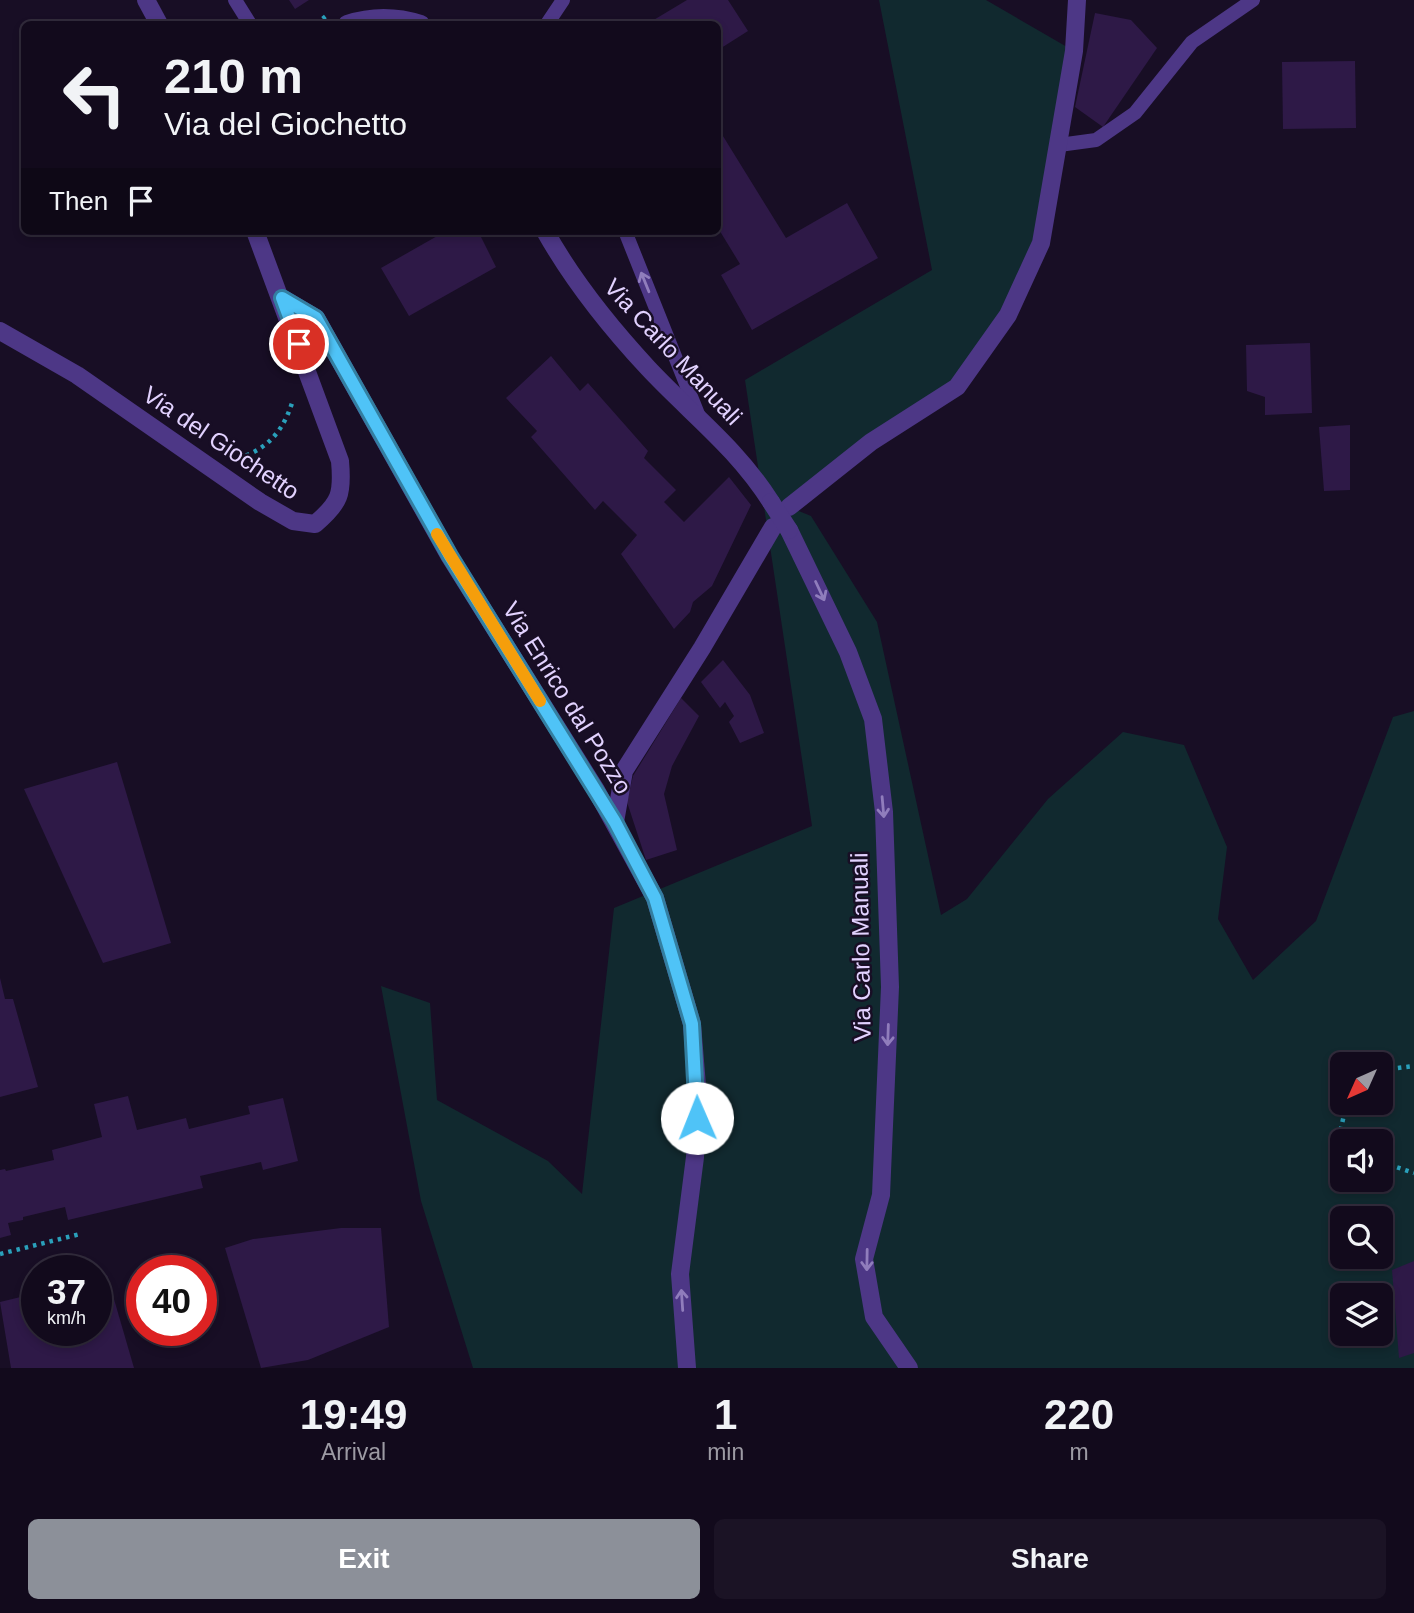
<!DOCTYPE html>
<html lang="en">
<head>
<meta charset="utf-8">
<style>
  body { margin:0; font-family:Arial,sans-serif; background:#1b1325; color:#f1f3f6; height:100vh; display:flex; flex-direction:column; font-size:26px; white-space:nowrap }
  * { box-sizing:border-box; margin:0 }
  p { font-size:23px; color:#9c9aa3 }
  .icon { flex:none; width:38px; height:38px; fill:none; stroke:currentColor; stroke-width:2; stroke-linecap:round; stroke-linejoin:round }
  .map { position:relative; height:1368px; overflow:hidden }
  .panel { display:flex; flex-direction:column; background:#120a1c; flex:1 }
  .panel>* { flex:none }
  .hud { position:absolute; left:21px; top:21px; width:700px; height:214px; border-radius:10px; box-shadow:0 4px 10px #0003,0 0 0 2px #312b3b; background:#120a1c; color:#f1f3f6; overflow:hidden }
  .needle { width:46px; rotate:225deg }
  .buttons { position:absolute; left:1330px; top:1052px; display:grid; gap:14px }
  .buttons a { display:grid; place-items:center; width:63px; height:63px; border-radius:10px; background:#120a1c; box-shadow:0 4px 10px #0003,0 0 0 2px #312b3b; font-size:35px }
  .speed { position:absolute; left:21px; top:1255px; display:flex; gap:14px; font-size:35px; font-weight:700; text-align:center }
  .speed>* { display:grid; place-content:center; width:91px; height:91px; border-radius:50%; background:#120a1c; box-shadow:0 4px 10px #0003,0 0 0 2px #312b3b; line-height:1 }
  .speed small { font-size:18px; font-weight:400 }
  .speed .limit { border:10px solid #d22; background:#fff; color:#111 }
  .pin { position:absolute; display:grid; place-items:center; width:60px; height:60px; color:#fff; margin:-30px; border:4px solid #fff; border-radius:50%; box-shadow:0 2px 7px #0007 }
  .me { position:absolute; width:77px; margin:-38px; rotate:359deg; stroke-linejoin:round; filter:drop-shadow(0 0 5px #0008) }
  .turn { display:flex; align-items:center; gap:24px; height:147px; padding:0 28px; font-size:32px }
  .turn .icon { width:91px; height:91px; stroke-width:2.5 }
  .turn b { display:block; font-size:49px; line-height:60px }
  .then { display:flex; align-items:center; height:66px; padding:0 28px; background:#0003; gap:14px; font-size:26px }
  .eta { display:flex; justify-content:space-evenly; align-items:center; height:119px; text-align:center }
  .eta b { font-size:42px; font-weight:600; line-height:49px }
  .cta { display:flex; gap:14px; margin-top:auto; padding:14px 28px }
  .cta a { flex:1; height:80px; border-radius:10px; background:#8c9099; color:#fff; font-size:28px; font-weight:600; line-height:80px; text-align:center }
  .cta a+a { background:#1b1325; color:#f1f3f6 }
  .map>svg:first-child { display:block }
  .green { fill:#11292f; fill-rule:evenodd }
  .building { fill:#2e1947 }
  .lines { fill:none; stroke-linecap:round; stroke-linejoin:round }
  .path { stroke:#2aa0bb; stroke-width:4.5; stroke-dasharray:3.5 5; stroke-linecap:butt }
  .service { stroke:#4d3786; stroke-width:14 }
  .minor { stroke:#4d3786; stroke-width:18 }
  .tertiary { stroke:#4d3786; stroke-width:18 }
  .minor-bridge { stroke:#4d3786; stroke-width:18 }
  .oneway { stroke:#907dbc }
  .route-casing { stroke:#337fa1; stroke-width:18 }
  .route { stroke:#4fc3f7; stroke-width:12 }
  .slow { stroke:#f59e0b; stroke-width:12 }
  .labels { text-anchor:middle; stroke-width:5; stroke-linejoin:round; paint-order:stroke }
  .street-label { font-size:24px; fill:#e2d2ff; stroke:#180e25 }
</style>
</head>
<body>
<div class="map">
<svg width="1414" height="1368" viewBox="0 0 1414 1368">
  <rect width="100%" height="100%" fill="#180e25"/>
  <!-- green -->
  <path class="green" d="M879,0h107l88,51 -33,192 -84,144 -168,120 22,9 66,106 64,293 26,-16 81,-100 75,-67 61,13 43,102 -9,72 35,61 63,-59 77,-204 21,-6v657h-941l-52,-167 -40,-215 49,17 7,97 111,61 34,33 32,-286 198,-82 -67,-446 187,-110zM1342,1064h39v38h-39zM1342,1141h39v39h-39zM1342,1218h39v38h-39zM1342,1295h39v39h-39z"/>
  <!-- building -->
  <g class="building">
    <polygon points="289,0 309,0 295,9"/>
    <polygon points="687,0 728,0 748,31 718,50 718,24 647,24"/>
    <polygon points="1095,13 1131,20 1157,48 1103,127 1075,107"/>
    <polygon points="1355,61 1356,128 1283,129 1282,62"/>
    <polygon points="718,128 786,238 847,203 878,258 752,330 721,275 740,264 718,228"/>
    <polygon points="437,231 478,231 496,267 409,316 381,268 439,235"/>
    <polygon points="1310,343 1312,413 1265,415 1265,397 1247,391 1246,345"/>
    <polygon points="551,356 580,391 588,383 648,451 644,458 676,490 664,502 684,522 729,477 751,505 712,586 693,602 690,612 674,629 621,554 637,535 603,501 595,510 531,437 537,431 506,398"/>
    <polygon points="1350,425 1350,490 1324,491 1319,427"/>
    <polygon points="723,660 750,695 764,733 740,743 729,722 734,716 725,702 720,708 701,682"/>
    <polygon points="681,698 699,716 672,766 664,794 677,850 646,860 627,802 633,776"/>
    <polygon points="117,762 171,943 103,963 24,789"/>
    <polygon points="0,978 5,999 13,999 38,1087 0,1097"/>
    <polygon points="128,1096 137,1130 186,1118 189,1129 250,1114 248,1106 283,1098 298,1161 263,1170 261,1162 200,1176 203,1188 68,1220 65,1207 23,1217 23,1220 8,1223 11,1235 0,1238 0,1170 5,1169 6,1171 54,1160 52,1150 102,1137 94,1104"/>
    <polygon points="341,1228 381,1228 389,1327 308,1360 261,1368 225,1248 253,1239"/>
    <polygon points="1414,1261 1414,1353 1399,1358 1392,1270"/>
    <polygon points="107,1275 134,1368 11,1368 0,1302 37,1293 37,1330 96,1330 96,1278"/>
  </g>
  <g class="lines">
    <!-- path -->
    <g class="path">
      <polyline points="316,24 326,16"/>
      <path d="M238,458c29,-8 45,-27 54,-55"/>
      <polyline points="1381,1070 1414,1066"/>
      <polyline points="1347,1102 1341,1128 1349,1141"/>
      <polyline points="1381,1162 1414,1173"/>
      <polyline points="0,1254 80,1234"/>
    </g>
    <!-- service -->
    <g class="service">
      <polyline points="235,0 250,24"/>
      <polyline points="547,24 563,0"/>
      <polyline points="1059,145 1096,140 1135,113 1192,42 1253,0"/>
      <polyline points="625,231 698,414"/>
    </g>
    <!-- minor -->
    <g class="minor">
      <path d="M347,24c24,-8 49,-8 74,0"/>
      <path d="M545,231c28,50 64,95 103,137 43,46 88,79 123,134"/>
      <polyline points="789,507 871,442 957,387 1008,315 1041,243 1074,51 1077,0"/>
      <polyline points="789,530 848,652 873,719 884,812 890,987 881,1195 864,1259 874,1317 909,1368"/>
      <polyline points="615,822 624,771 702,648 773,527"/>
    </g>
    <!-- tertiary -->
    <g class="tertiary">
      <polyline points="146,0 159,24"/>
      <polyline points="282,298 316,318 450,557 596,790 655,898 692,1024 698,1098 695,1157 680,1274 687,1368"/>
      <path d="M0,331l77,44 183,127 33,19 22,3c25,-21 28,-30 25,-63l-85,-230"/>
    </g>
    <!-- minor-bridge -->
    <polyline class="minor-bridge" points="771,502 789,530"/>
  </g>
  <!-- one-way arrows -->
  <defs><path id="oneway-shaft" d="M-6 0H5M1.5-3L5.5 0L1.5 3" fill="none" stroke-width="1.6" stroke-linecap="round" stroke-linejoin="round" transform="scale(1.75)"/></defs>
  <g class="oneway">
    <use href="#oneway-shaft" transform="translate(645 282) rotate(-112)"/>
    <use href="#oneway-shaft" transform="translate(820 591) rotate(65)"/>
    <use href="#oneway-shaft" transform="translate(883 807) rotate(85)"/>
    <use href="#oneway-shaft" transform="translate(888 1035) rotate(92)"/>
    <use href="#oneway-shaft" transform="translate(867 1260) rotate(91)"/>
    <use href="#oneway-shaft" transform="translate(682 1300) rotate(-94)"/>
  </g>
  <g class="lines">
    <defs>
      <polyline id="route" points="299,344 282,298 316,318 450,556 615,822 655,898 692,1024 697,1118"/>
    </defs>
    <!-- route casing -->
    <use href="#route" class="route-casing"/>
    <!-- route -->
    <use href="#route" class="route"/>
    <!-- slow -->
    <polyline class="slow" points="437,534 540,701"/>
  </g>
  <g class="labels">
    <!-- street labels -->
    <g class="street-label">
      <text transform="translate(673 352) rotate(47)" y="8">Via Carlo Manuali</text>
      <text transform="translate(221 443) rotate(34)" y="8">Via del Giochetto</text>
      <text transform="translate(567 698) rotate(58)" y="8">Via Enrico dal Pozzo</text>
      <text transform="translate(861 947) rotate(-91)" y="8">Via Carlo Manuali</text>
    </g>
  </g>
</svg>
<div class="buttons">
<a><svg class="needle" viewBox="-14 -14 28 28"><path d="M0-13l5 13h-10z" fill="#e53935"/><path d="M0 13l5-13h-10z" fill="#9c9aa3"/></svg></a>
<a><svg class="icon" aria-label="sound" viewBox="0 0 24 24"><path d="M4 9h4l5-4v14l-5-4H4zM17 9q2 3 0 6"/></svg></a>
<a><svg class="icon" aria-label="search" viewBox="0 0 24 24"><circle cx="10" cy="10" r="6"/><path d="M15 15l6 6"/></svg></a>
<a><svg class="icon" aria-label="layers" viewBox="0 0 24 24"><path d="M12 4l9 5-9 5-9-5zM3 14l9 5 9-5"/></svg></a>
</div>
<div class="speed"><div>37<small>km/h</small></div><div class="limit">40</div></div>
<div class="pin" style="left:299px;top:344px;background:#d93025"><svg class="icon" aria-label="arrive" viewBox="0 0 24 24"><path d="M6 21V4h12l-3 4 3 4H6"/></svg></div>
<svg class="me" style="left:697px;top:1118px" viewBox="-20 -20 40 40"><circle r="19" fill="#fff"/><path d="M0-13L10 11 0 6-10 11z" fill="#4fc3f7"/></svg>
<div class="hud">
<div class="turn"><svg class="icon" aria-label="left" viewBox="0 0 24 24"><path d="M17 20v-9H6M10 6l-5 5 5 5"/></svg><div><b>210 m</b>Via del Giochetto</div></div>
<div class="then">Then<svg class="icon" aria-label="arrive" viewBox="0 0 24 24"><path d="M6 21V4h12l-3 4 3 4H6"/></svg></div>
</div>
</div>
<section class="panel">
<div class="eta">
<div><b>19:49</b><p>Arrival</p></div>
<div><b>1</b><p>min</p></div>
<div><b>220</b><p>m</p></div>
</div>
<div class="cta"><a>Exit</a><a>Share</a></div>
</section>
</body>
</html>
